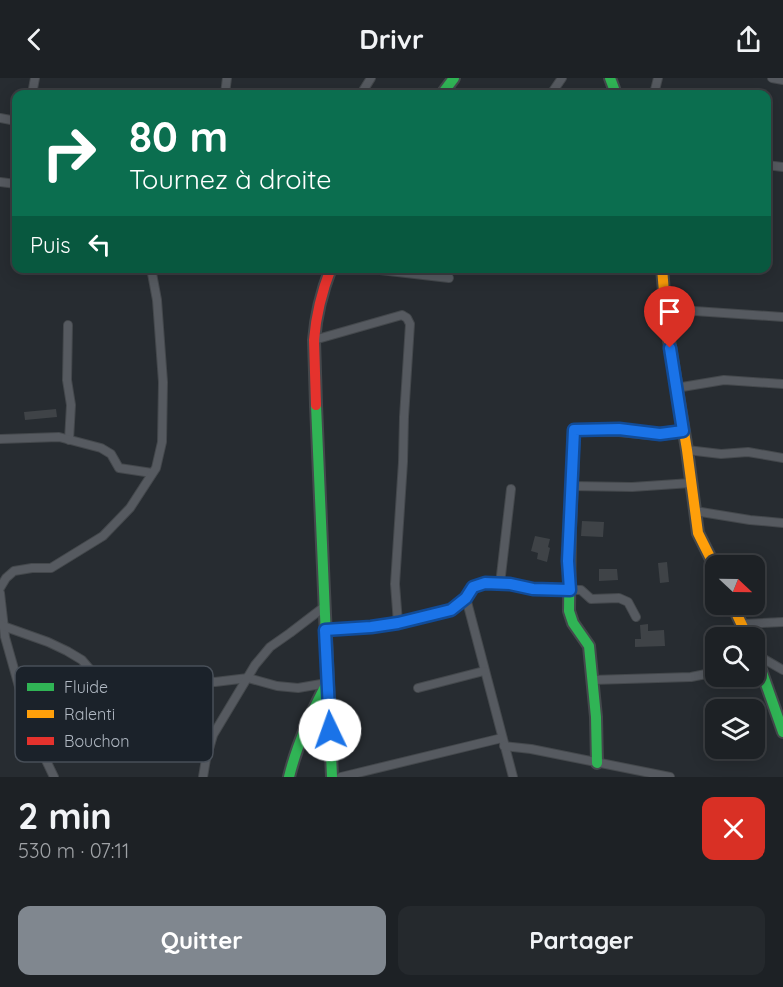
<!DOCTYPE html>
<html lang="fr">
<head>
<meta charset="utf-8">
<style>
  body { margin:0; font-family:Quicksand,sans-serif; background:#25292d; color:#f1f3f6; height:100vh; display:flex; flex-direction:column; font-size:22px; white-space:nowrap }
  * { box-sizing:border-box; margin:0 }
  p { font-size:20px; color:#a0a3a7 }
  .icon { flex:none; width:33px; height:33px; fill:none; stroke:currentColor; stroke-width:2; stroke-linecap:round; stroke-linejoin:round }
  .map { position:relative; height:699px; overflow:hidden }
  .panel { display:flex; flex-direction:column; background:#1d2125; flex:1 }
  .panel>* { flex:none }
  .top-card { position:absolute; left:12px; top:12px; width:759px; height:183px; border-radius:12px; box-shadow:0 3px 15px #0003,0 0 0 2px #3b3e42; background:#0b6e4f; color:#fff; overflow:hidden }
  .needle { width:39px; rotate:112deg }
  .tools { position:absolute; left:705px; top:477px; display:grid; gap:12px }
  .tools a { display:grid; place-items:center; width:60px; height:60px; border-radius:12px; background:#1d2125; box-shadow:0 3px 15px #0003,0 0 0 2px #3b3e42; font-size:30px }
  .pin { position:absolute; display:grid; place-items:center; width:51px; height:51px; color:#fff; margin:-62px -26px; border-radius:50% 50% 50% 0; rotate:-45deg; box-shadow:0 0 6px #0007 }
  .pin .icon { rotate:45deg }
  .me { position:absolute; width:66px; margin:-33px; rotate:357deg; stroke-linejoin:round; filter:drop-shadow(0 0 4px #0008) }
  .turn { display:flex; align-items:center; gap:21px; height:126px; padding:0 18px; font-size:27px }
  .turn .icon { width:78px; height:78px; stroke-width:2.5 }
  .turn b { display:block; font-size:42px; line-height:51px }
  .then { display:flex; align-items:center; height:57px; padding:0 18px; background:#0003; gap:12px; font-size:22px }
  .round { display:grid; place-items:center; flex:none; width:63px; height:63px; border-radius:12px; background:#25292d }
  .summary { display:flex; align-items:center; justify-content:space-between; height:102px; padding:0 18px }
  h1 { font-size:36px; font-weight:700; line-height:45px }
  .primary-button { display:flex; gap:12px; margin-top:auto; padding:12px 18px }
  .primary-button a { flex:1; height:69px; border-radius:12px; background:#80878f; color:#fff; font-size:24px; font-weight:700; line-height:69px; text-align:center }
  .primary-button a+a { background:#25292d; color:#f1f3f6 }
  header { display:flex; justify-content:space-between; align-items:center; height:78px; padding:0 18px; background:#1d2125; font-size:27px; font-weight:700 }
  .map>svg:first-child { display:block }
  .building { fill:#3f4347 }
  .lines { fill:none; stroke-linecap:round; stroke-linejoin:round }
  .street-casing { stroke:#44484c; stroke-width:10 }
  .fast-casing { stroke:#44484c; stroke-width:14 }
  .slow-casing { stroke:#44484c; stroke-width:14 }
  .jam-casing { stroke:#44484c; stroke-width:14 }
  .street { stroke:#565a60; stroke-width:8 }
  .fast { stroke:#30b455; stroke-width:10 }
  .slow { stroke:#ff9f0a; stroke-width:10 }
  .jam { stroke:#e5322d; stroke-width:10 }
  .route-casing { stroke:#114b97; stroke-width:15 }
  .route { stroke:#1a73e8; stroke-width:10 }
  .key { fill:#1b222a; stroke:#484f58; stroke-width:1.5 }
  .key-label { font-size:16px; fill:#b0b8c2 }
</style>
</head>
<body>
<header><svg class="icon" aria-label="back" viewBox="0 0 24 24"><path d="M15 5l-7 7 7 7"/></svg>Drivr<svg class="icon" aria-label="share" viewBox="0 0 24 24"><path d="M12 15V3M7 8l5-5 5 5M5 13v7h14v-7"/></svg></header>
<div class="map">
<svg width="783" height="699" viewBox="0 0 783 699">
  <rect width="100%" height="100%" fill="#272c31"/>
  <!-- building -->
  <g class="building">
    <polygon points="56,331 57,339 25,342 24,334"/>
    <polygon points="582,443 604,444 603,459 581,458"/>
    <polygon points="535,458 550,461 548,469 550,470 547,484 537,481 538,475 531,473"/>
    <polygon points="667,484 669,504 660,505 658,485"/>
    <polygon points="599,491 617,491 618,502 599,503"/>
    <polygon points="648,546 648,553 664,552 665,568 635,569 635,561 641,561 640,547"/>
  </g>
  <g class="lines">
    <defs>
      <g id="street">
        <polyline points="772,0 783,2"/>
        <polyline points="32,16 35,0"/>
        <polyline points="225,16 227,0"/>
        <polyline points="361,16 371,0"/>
        <polyline points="551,16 562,0"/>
        <polyline points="654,16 658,0"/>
        <polyline points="0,40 16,43"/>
        <polyline points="766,87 783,89"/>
        <polyline points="0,104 16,106"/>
        <polyline points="363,190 449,200"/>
        <polyline points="665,231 783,239"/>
        <polyline points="68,247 67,302 71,327 69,362"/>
        <polyline points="314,262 402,237 407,240 410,246 404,339 403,384 395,506 398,545"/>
        <polyline points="676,310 724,302 783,306"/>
        <polyline points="0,361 59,359 101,370 111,376 119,390 152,395"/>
        <polyline points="687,372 721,376 748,374 783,380"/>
        <polyline points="571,408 632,409 691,405"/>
        <polyline points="695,433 750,442 783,445"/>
        <polyline points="500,506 511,411"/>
        <polyline points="0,510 6,500 14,493 32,490 51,490 103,458 130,430 156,390 162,364 163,304 157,222 151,190"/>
        <polyline points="0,515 5,559 31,651 54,699"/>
        <polyline points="466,520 513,699"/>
        <polyline points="0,546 3,548 48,564 67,573 82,582 111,616 127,624 149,616 168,602 185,600 215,604 248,600 277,608 298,610 327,605"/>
        <polyline points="742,546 783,544"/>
        <polyline points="325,552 371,549 398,545 451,532 466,520 473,509 485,505 510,506 533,511 581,512 591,521 619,520 628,524 636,539"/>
        <polyline points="756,579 757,577 783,592"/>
        <polyline points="735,598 741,601 744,598"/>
        <polyline points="592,602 691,599 716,594"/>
        <polyline points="418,610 484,593"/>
        <polyline points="504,668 531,671 670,699"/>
        <polyline points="203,699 206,681 213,657 255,587 270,569 290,555 324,529"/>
        <polyline points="341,699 502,660"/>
      </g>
      <g id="fast">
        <polyline points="610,0 616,16"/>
        <polyline points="442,16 454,0"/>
        <polyline points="316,327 332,699"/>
        <polyline points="754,572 783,654"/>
        <polyline points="597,685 596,639 589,568 573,545 569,533 570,450 574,352 619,352 660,356 683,353"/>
        <path d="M289,699c8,-33 22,-64 38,-94"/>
      </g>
      <g id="slow">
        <polyline points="662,190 667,250 687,372 698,455 716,491"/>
        <polyline points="732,526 748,560"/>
      </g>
      <path id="jam" d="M316,327l-2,-65c2,-25 8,-49 17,-72"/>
    </defs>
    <!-- street casing -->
    <use href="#street" class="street-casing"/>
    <!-- fast casing -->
    <use href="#fast" class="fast-casing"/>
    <!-- slow casing -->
    <use href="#slow" class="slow-casing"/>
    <!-- jam casing -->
    <use href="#jam" class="jam-casing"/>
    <!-- street -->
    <use href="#street" class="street"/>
    <!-- fast -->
    <use href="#fast" class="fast"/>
    <!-- slow -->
    <use href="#slow" class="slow"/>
    <!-- jam -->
    <use href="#jam" class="jam"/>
  </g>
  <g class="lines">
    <defs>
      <polyline id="route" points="330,652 325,552 371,549 398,545 451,532 466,520 473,509 485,505 510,506 533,511 570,512 568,483 574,352 619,351 660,356 683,353 670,270"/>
    </defs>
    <!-- route casing -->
    <use href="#route" class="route-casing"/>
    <!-- route -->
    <use href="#route" class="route"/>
  </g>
  <!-- legend -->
  <rect x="15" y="588" width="198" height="96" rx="9" class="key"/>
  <rect x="27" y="605" width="27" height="8" fill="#30b455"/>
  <rect x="27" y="632" width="27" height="8" fill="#ff9f0a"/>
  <rect x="27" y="659" width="27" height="8" fill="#e5322d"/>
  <g class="key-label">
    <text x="64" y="615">Fluide</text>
    <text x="64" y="642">Ralenti</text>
    <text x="64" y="669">Bouchon</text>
  </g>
</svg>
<div class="tools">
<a><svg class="needle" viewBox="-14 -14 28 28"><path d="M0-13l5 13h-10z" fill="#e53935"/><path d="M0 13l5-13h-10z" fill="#a0a3a7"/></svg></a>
<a><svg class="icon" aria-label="search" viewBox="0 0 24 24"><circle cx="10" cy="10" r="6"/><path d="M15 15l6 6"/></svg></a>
<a><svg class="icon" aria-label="layers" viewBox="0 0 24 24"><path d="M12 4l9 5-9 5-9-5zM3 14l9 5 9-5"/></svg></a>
</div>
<div class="pin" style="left:670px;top:270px;background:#d93025"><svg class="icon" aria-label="arrive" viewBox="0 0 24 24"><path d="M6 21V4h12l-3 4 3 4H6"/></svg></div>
<svg class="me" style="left:330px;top:652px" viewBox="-20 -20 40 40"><circle r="19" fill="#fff"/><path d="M0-13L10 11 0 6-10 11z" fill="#1a73e8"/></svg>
<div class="top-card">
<div class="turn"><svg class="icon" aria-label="right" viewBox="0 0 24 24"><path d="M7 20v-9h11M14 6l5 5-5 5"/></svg><div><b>80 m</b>Tournez à droite</div></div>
<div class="then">Puis<svg class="icon" aria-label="left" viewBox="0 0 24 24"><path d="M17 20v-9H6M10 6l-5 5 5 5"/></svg></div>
</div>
</div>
<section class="panel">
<div class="summary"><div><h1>2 min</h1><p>530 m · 07:11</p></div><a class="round" style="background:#d93025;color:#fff"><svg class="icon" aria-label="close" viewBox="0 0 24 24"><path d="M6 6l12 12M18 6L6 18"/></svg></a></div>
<div class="primary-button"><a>Quitter</a><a>Partager</a></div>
</section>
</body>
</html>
